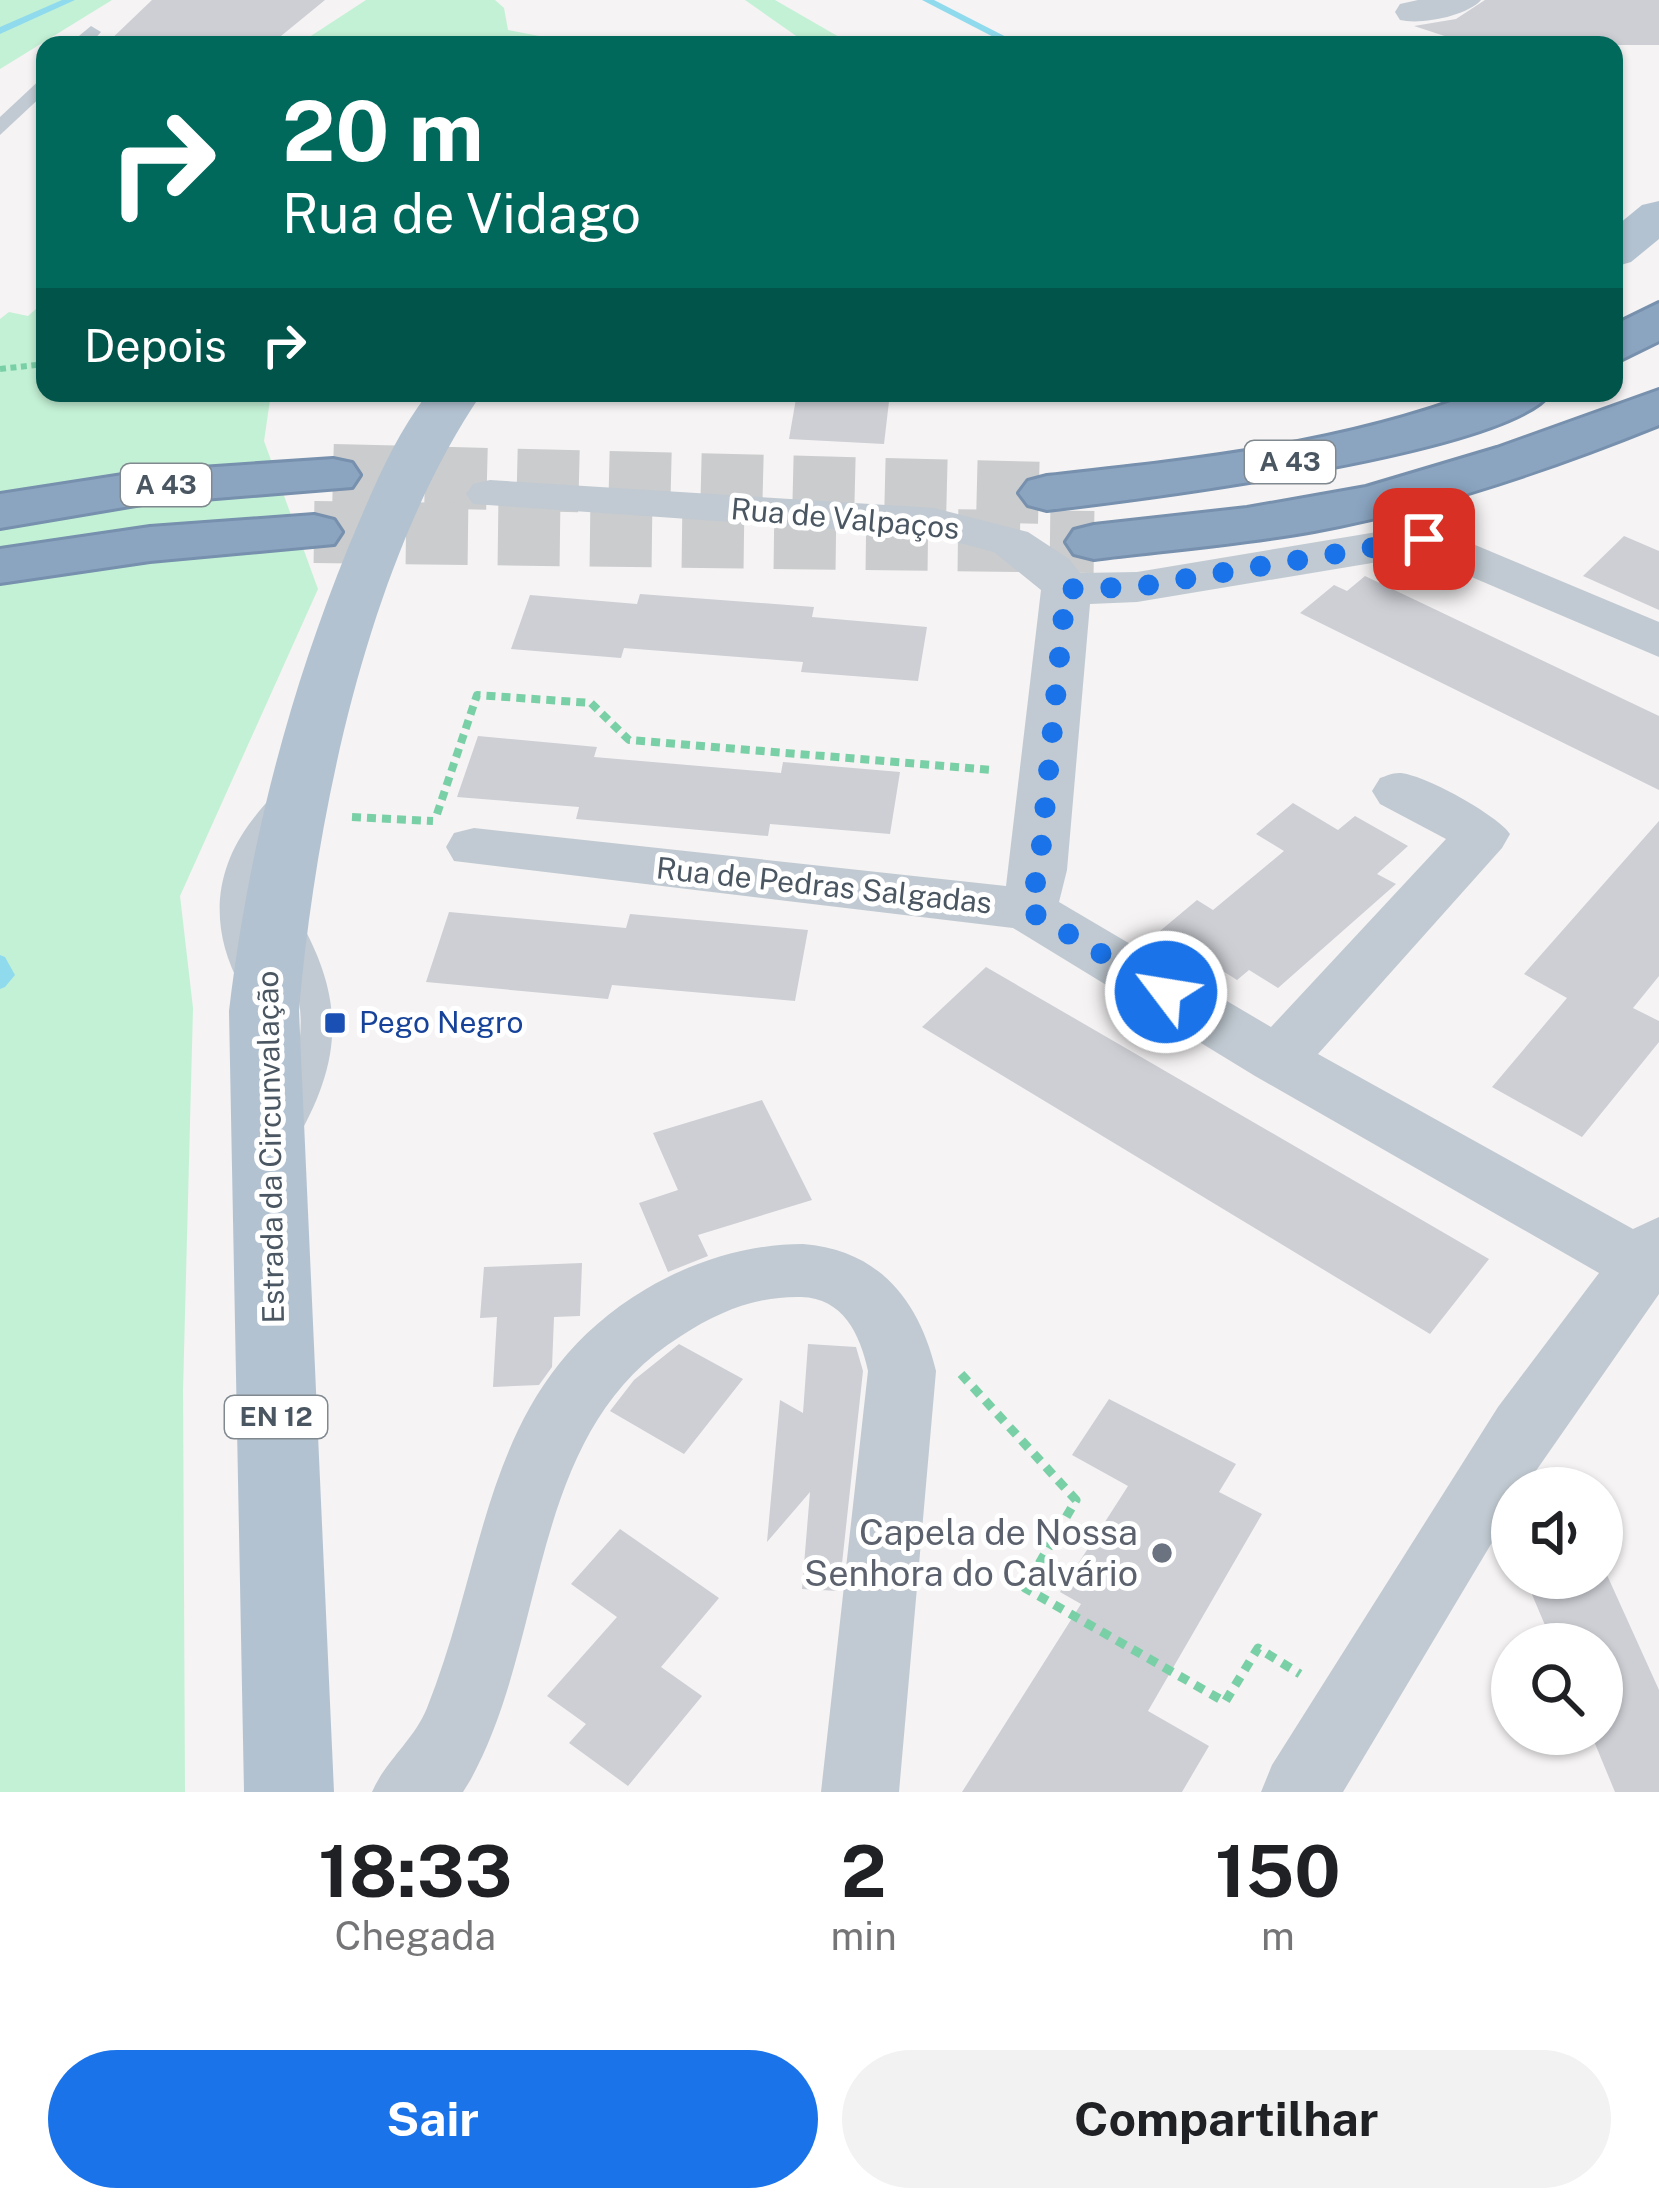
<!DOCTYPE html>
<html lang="pt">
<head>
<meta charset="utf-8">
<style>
  body { margin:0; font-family:"Public Sans",sans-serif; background:#f2f2f2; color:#202124; height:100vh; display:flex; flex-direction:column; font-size:45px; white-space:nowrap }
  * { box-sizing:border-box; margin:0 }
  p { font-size:39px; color:#757577 }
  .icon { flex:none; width:66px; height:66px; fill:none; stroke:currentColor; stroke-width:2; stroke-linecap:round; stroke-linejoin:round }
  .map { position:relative; height:1792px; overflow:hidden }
  .details { display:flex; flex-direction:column; background:#fff; flex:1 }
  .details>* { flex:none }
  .top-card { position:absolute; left:36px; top:36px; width:1587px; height:366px; border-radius:24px; box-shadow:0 3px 9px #0004; background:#00695c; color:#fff; overflow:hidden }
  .controls { position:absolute; left:1491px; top:1467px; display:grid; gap:24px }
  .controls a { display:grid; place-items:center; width:132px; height:132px; border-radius:50%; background:#fff; box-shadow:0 3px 9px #0004; font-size:60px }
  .pin { position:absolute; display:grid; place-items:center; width:102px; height:102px; color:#fff; margin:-51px; border-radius:24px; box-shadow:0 6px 18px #0006 }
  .me { position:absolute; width:132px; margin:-66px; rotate:301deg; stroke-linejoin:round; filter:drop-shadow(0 0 9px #0008) }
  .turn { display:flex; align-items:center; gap:42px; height:252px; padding:0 48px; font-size:54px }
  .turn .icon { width:156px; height:156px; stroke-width:2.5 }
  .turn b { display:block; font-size:84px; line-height:102px }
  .then { display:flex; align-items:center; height:114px; padding:0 48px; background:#0003; gap:24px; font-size:45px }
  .eta { display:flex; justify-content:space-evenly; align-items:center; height:204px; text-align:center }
  .eta b { font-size:72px; font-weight:700; line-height:84px }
  .primary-button { display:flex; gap:24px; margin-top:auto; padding:24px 48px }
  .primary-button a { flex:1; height:138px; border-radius:72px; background:#1a73e8; color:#fff; font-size:48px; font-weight:700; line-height:138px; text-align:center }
  .primary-button a+a { background:#f2f2f2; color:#202124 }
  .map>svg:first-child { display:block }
  .green { fill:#c3f1d5 }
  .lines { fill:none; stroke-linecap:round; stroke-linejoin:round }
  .stream { fill:#90daee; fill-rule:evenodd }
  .building { fill:#cdcfd5 }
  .highway-tunnel { stroke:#caccce; stroke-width:62; stroke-dasharray:62 30; stroke-linecap:butt }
  .highway-casing { stroke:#7690ad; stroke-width:6 }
  .path-far2 { stroke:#7ad0a6; stroke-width:6; stroke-dasharray:6 4.5; stroke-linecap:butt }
  .path-far1 { stroke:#7ad0a6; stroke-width:8; stroke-dasharray:9 6; stroke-linecap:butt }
  .path { stroke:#7ad0a6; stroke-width:9; stroke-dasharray:10 8; stroke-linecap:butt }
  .lane { fill:#c1cad2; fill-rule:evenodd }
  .street { fill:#c1cad2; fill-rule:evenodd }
  .primary { fill:#b3c2d1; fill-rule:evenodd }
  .highway { fill:#8ba5c1; fill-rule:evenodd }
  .route { stroke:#1a73e8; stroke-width:21; stroke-dasharray:0 37.8 }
  .transit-dot { fill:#1a4fb4; stroke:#fff; stroke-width:4.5 }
  .worship-dot { fill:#6b7280; stroke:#fff; stroke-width:4.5 }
  .labels { text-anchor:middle; stroke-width:10; stroke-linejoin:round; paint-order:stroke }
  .shield { fill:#fff; stroke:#808990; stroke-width:3 }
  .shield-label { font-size:27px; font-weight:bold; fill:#4a5661 }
  .street-label { font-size:30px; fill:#4a5661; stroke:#fff }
  .transit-label { font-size:30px; fill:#164399; stroke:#fff; text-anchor:start }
  .near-worship-label { font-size:36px; fill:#5b616d; stroke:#fff; text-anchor:end }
</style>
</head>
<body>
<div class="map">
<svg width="1659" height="1792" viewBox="0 0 1659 1792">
  <rect width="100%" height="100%" fill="#f5f3f3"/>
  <!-- green -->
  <g class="green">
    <polygon points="0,0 112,0 0,69"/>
    <polygon points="366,0 495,0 504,8 508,30 539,36 539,45 297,45"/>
    <polygon points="745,0 775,0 853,45 802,40"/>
    <polygon points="37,308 45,310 45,393 271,393 264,441 318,589 180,896 193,1008 183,1390 185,1792 0,1792 0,319 9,312 28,316"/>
  </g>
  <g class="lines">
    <!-- stream -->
    <g class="stream">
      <polygon points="62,0 75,0 0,34 0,27"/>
      <polygon points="922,0 934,0 1022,45 1009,45"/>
      <polygon points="0,955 5,957 15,975 5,987 0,989"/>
    </g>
  </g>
  <!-- building -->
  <g class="building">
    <polygon points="152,0 325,0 270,45 105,45"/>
    <polygon points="1485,0 1659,0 1659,45 1472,45 1414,26 1456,19"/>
    <polygon points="797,393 890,393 884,444 789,439"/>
    <polygon points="1624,536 1659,551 1659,610 1583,576"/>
    <polygon points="1365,576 1659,716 1659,790 1300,613 1334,585 1347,591"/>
    <polygon points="640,594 814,607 812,617 927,627 918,681 801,672 803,662 624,648 621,658 511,649 530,595 637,604"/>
    <polygon points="478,736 597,747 594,757 781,773 783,762 900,772 890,834 770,824 768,836 576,819 579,807 457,797"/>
    <polygon points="1293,803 1338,830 1355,816 1408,846 1377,874 1396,884 1278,988 1249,970 1237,980 1160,931 1197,900 1213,910 1284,851 1256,834"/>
    <polygon points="1659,821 1659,976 1633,1008 1659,1021 1659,1042 1582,1137 1492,1087 1567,998 1524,974"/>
    <polygon points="449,912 626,928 630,914 808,930 795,1001 612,985 608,999 426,982"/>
    <polygon points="986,967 1489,1259 1430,1334 922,1027"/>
    <polygon points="762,1100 812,1200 698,1235 708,1256 668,1272 639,1203 678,1190 653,1133"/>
    <polygon points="582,1263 580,1316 554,1317 552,1367 539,1385 493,1387 497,1317 480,1318 484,1267"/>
    <polygon points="679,1344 743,1379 684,1454 610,1411 634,1380"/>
    <polygon points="808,1344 856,1347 863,1371 839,1591 802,1589 810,1492 767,1542 780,1400 803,1413"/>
    <polygon points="1109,1399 1236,1464 1219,1492 1262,1514 1148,1711 1209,1746 1182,1792 962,1792 1081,1604 1060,1592 1128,1486 1072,1455"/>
    <polygon points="620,1529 719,1598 661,1667 702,1696 628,1786 569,1743 586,1724 547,1696 617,1617 571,1584"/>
    <polygon points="1602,1564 1659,1690 1659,1792 1615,1792 1591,1734 1602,1734 1602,1644 1553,1644 1525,1578 1602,1578"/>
  </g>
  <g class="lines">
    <!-- highway-tunnel -->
    <g class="highway-tunnel">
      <polyline points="333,475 1047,493"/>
      <polyline points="314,532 1094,542"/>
    </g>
    <defs>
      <g id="highway">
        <polygon points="1659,303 1659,341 1614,363 1614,325"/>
        <path d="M1659,390v35c-111,45 -226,84 -345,106 -73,13 -146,19 -220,28l-20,-5 -8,-12 8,-12 20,-5 153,-17 119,-21 131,-39z"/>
        <path d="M1476,393h74c-42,61 -418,107 -503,117l-19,-5 -9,-12 9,-12 19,-5c145,-16 291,-31 429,-83z"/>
        <polygon points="333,459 352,463 360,475 352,487 142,504 0,528 0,494 142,472"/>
        <polygon points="314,515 334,520 342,532 334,544 150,561 0,583 0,549 150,527"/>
      </g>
    </defs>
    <!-- highway casing -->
    <use href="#highway" class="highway-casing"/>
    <!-- path-far2 -->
    <polyline class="path-far2" points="0,369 45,364"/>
    <!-- path-far1 -->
    <g class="path-far1">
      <polyline points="437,814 477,695 591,703 629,740 993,770"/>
      <polyline points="352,817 433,821"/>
    </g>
    <!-- path -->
    <polyline class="path" points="961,1374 1076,1500 1025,1588 1225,1702 1258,1648 1300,1674"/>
    <!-- lane -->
    <g class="lane">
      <polygon points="91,26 101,32 89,45 68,45"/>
      <polygon points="45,75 45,93 0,135 0,117"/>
      <path d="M288,788l14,10c-10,16 -24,29 -35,45 -31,43 -16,90 1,136l-5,8h-22c-32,-58 -28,-117 12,-168 10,-13 20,-26 35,-31z"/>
      <path d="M287,914l11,3c49,85 44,146 -5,229l-12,4 -12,-4 -4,-9c41,-78 51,-131 7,-212z"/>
    </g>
    <!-- street -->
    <g class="street">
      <path d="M1418,0h63c-14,16 -60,25 -81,20l-5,-8 5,-8z"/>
      <path d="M490,480l444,28 94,24 41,27 11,14 57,-1 288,-48 234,98v35l-239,-102 -283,47 -47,2 -23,266 -8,32 212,125 175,-188 -66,-35 -8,-13 8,-13c6,-2 12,-5 19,-5 23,0 100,43 111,61l-8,14 -184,206 315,175 26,-12v77l-135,194h-12v21l-169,283h-82l11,-27 226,-358 101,-134 -344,-197 -242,-148 -559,-67 -8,-14 8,-14 20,-5 532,58 35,-296 -47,-38 -61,-16 -460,-32 -7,-10 7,-10z"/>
      <path d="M803,1244c76,6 116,56 133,127l-37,421h-78l47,-421c-8,-37 -25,-73 -67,-74 -45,-1 -83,15 -120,39 -154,95 -131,298 -210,443l-8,13h-91c14,-32 42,-52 55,-84 63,-157 56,-322 219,-419 47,-28 103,-45 157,-45z"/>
    </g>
    <!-- primary -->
    <g class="primary">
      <polygon points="1659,201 1659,239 1631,262 1614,267 1614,228 1642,205"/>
      <path d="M428,393h54c-113,165 -166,421 -183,618l35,781h-90l-15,-781c19,-160 58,-313 119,-463 23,-54 44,-108 80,-155z"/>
    </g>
    <!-- highway -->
    <use href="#highway" class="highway"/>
  </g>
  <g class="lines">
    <!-- route -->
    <polyline class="route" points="1166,992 1028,910 1039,870 1066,589 1137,587 1424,539"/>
  </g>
  <!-- markers -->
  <rect class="transit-dot" x="323" y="1011" width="24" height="24" rx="6"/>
  <circle class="worship-dot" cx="1162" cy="1553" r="12"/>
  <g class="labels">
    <!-- shield labels -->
    <g class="shield">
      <rect x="1245" y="441" width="90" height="42" rx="9"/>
      <rect x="121" y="464" width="90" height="42" rx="9"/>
      <rect x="225" y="1396" width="102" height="42" rx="9"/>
    </g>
    <g class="shield-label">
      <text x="1290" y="471">A 43</text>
      <text x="166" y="494">A 43</text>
      <text x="276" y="1426">EN 12</text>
    </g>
    <!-- street labels -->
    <g class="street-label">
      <text transform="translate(845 519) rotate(5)" y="10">Rua de Valpaços</text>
      <text transform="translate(824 886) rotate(6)" y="10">Rua de Pedras Salgadas</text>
      <text transform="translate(271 1147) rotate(-91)" y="10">Estrada da Circunvalação</text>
    </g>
    <!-- transit labels -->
    <g class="transit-label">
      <text x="359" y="1033">Pego Negro</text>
    </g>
    <!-- near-worship labels -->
    <g class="near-worship-label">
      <text x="1138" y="1545">Capela de Nossa<tspan x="1138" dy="41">Senhora do Calvário</tspan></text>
    </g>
  </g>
</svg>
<div class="controls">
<a><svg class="icon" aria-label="sound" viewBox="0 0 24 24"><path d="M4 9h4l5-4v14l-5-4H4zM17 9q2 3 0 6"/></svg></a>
<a><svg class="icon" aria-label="search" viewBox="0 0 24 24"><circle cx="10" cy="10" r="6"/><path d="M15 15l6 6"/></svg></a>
</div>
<div class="pin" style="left:1424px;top:539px;background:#d93025"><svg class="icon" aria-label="arrive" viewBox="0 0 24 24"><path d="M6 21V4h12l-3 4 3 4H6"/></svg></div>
<svg class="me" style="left:1166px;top:992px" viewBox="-20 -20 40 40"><circle r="17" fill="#1a73e8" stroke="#fff" stroke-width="3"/><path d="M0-11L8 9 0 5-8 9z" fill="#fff"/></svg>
<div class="top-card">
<div class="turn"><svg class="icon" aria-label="right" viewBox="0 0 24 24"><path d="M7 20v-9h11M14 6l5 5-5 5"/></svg><div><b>20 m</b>Rua de Vidago</div></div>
<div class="then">Depois<svg class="icon" aria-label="right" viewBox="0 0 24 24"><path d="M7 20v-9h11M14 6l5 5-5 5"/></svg></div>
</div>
</div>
<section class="details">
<div class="eta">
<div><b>18:33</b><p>Chegada</p></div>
<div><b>2</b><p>min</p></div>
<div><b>150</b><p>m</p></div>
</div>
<div class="primary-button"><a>Sair</a><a>Compartilhar</a></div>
</section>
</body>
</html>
